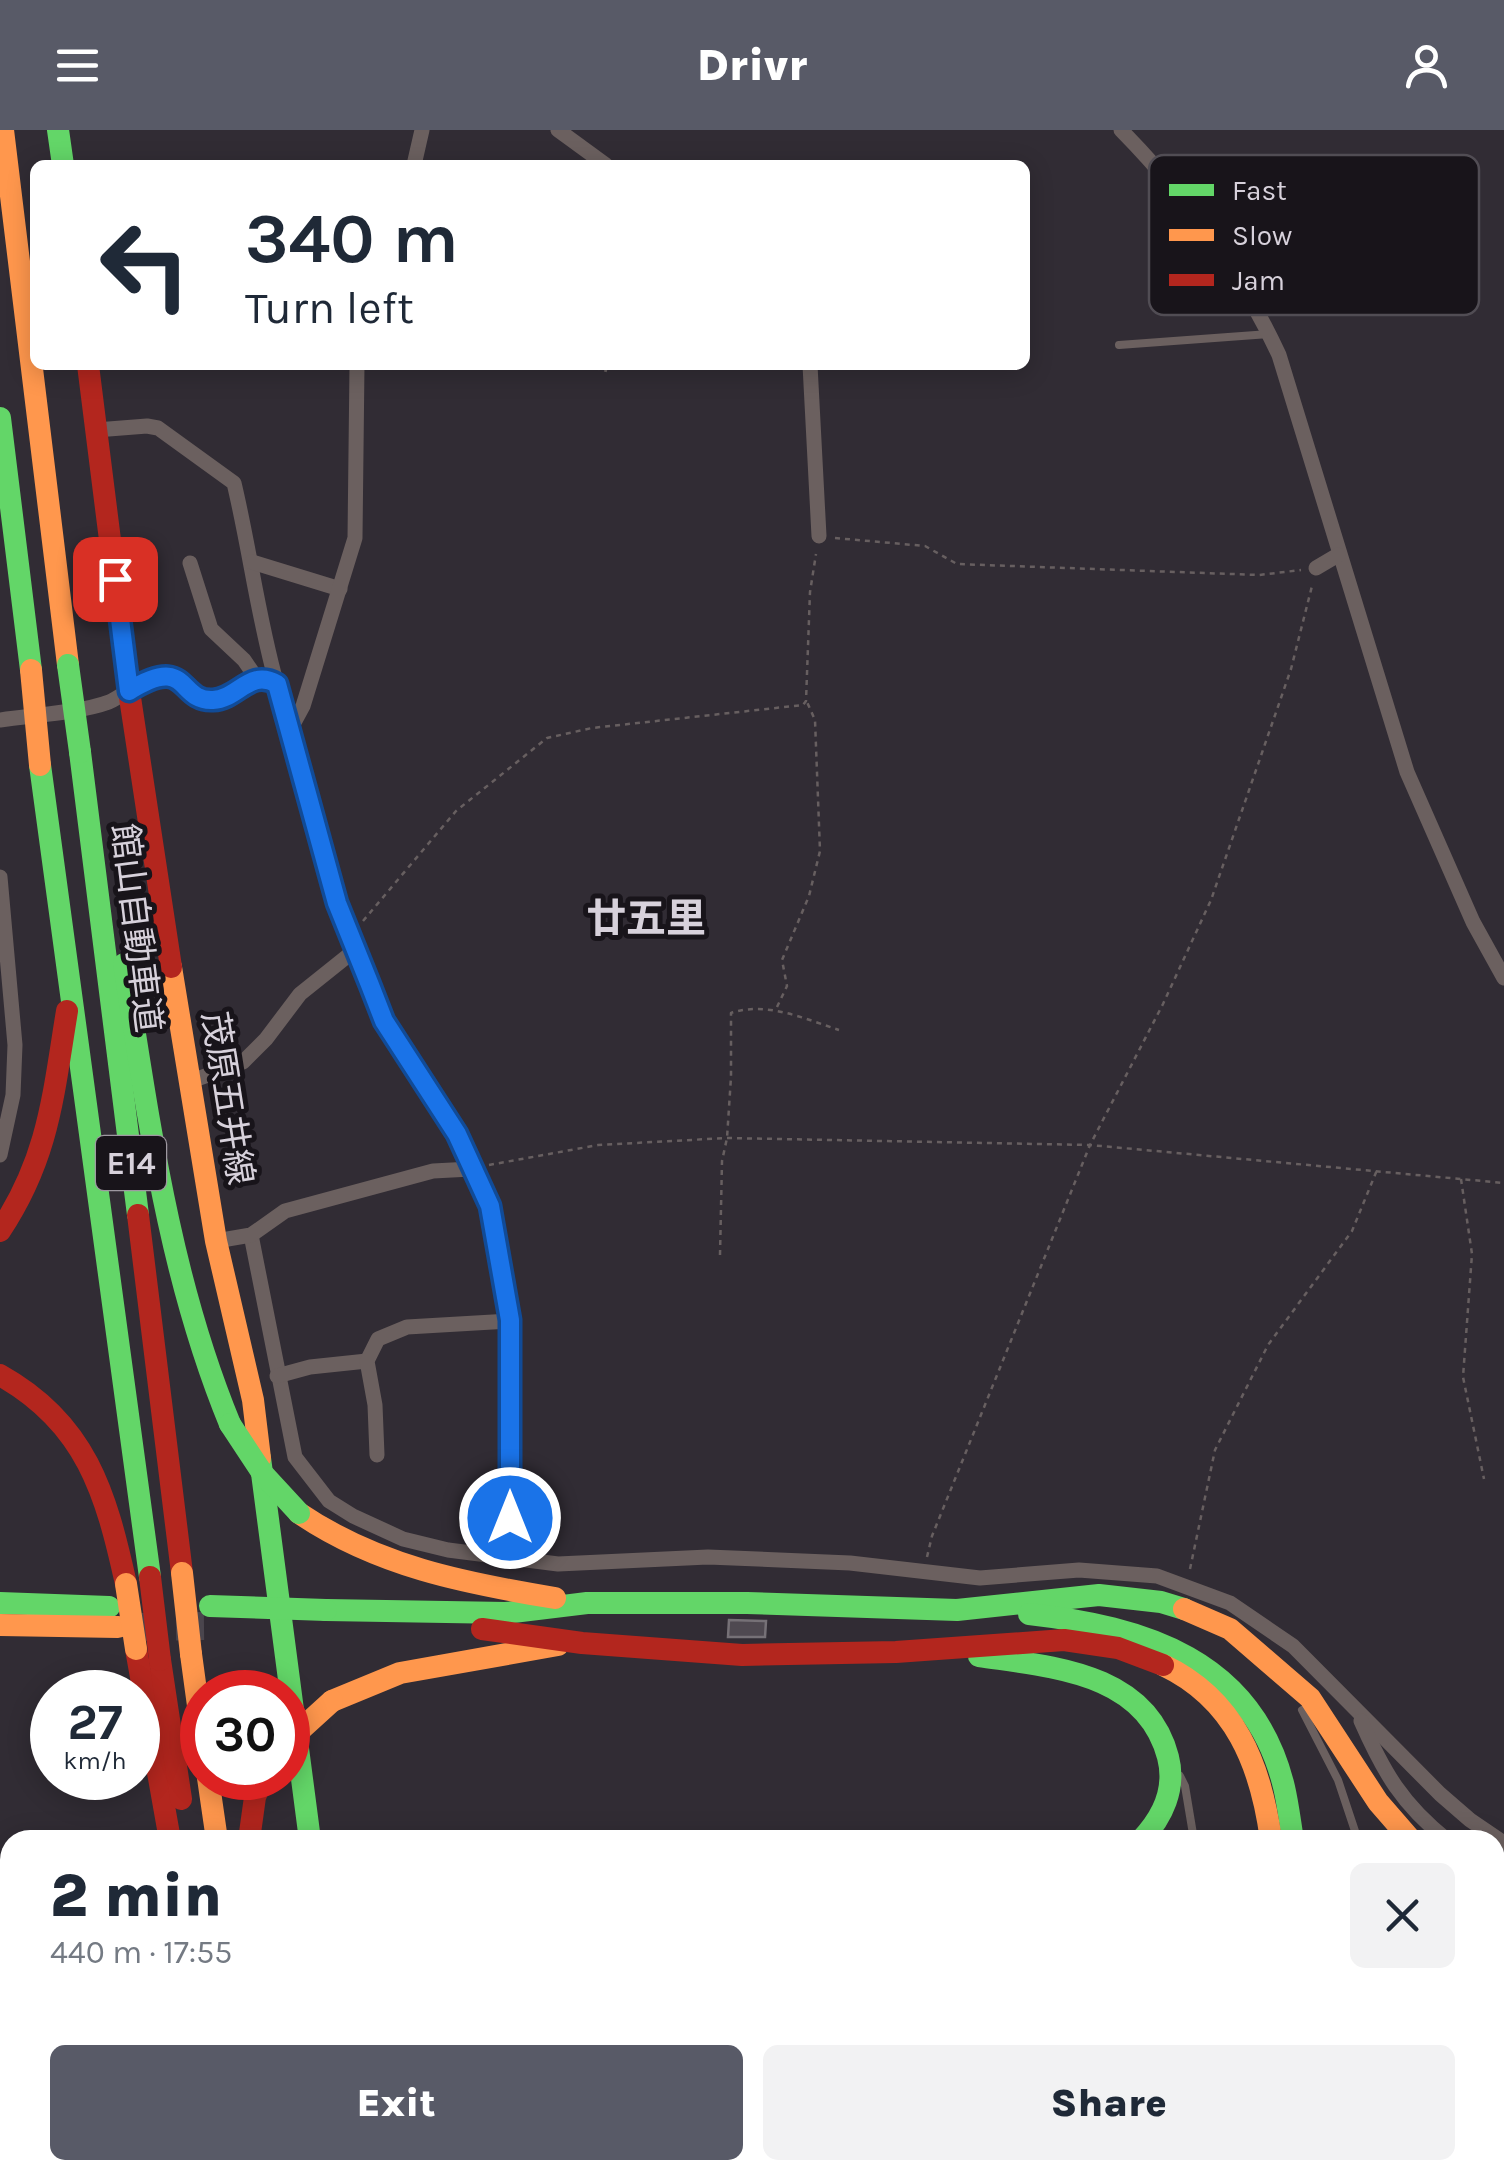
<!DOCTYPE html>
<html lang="en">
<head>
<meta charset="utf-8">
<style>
  body { margin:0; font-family:Karla,"Noto Sans JP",sans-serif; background:#f2f2f3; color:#1f2937; height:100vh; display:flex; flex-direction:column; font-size:38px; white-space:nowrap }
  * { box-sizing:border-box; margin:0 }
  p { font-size:32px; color:#747a83 }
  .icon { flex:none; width:55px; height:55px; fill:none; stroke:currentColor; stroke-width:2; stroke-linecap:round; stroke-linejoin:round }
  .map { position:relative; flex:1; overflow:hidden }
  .panel { position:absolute; left:0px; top:1700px; width:1505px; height:350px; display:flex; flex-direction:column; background:#fff; border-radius:30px 30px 0 0; box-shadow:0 5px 25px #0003 }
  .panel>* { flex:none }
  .hud { position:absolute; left:30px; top:30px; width:1000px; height:210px; border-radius:15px; box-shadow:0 5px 25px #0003; background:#fff; color:#1f2937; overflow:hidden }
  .speed { position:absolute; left:30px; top:1540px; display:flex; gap:20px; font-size:50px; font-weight:700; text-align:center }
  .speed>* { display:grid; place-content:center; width:130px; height:130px; border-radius:50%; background:#fff; box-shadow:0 5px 25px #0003; line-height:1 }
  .speed small { font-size:25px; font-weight:400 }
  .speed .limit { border:15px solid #d22; background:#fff; color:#111 }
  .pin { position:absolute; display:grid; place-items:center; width:85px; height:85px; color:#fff; margin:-42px; border-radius:20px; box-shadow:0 5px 15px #0006 }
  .me { position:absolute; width:110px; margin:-55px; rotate:0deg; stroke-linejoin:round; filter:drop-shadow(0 0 8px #0008) }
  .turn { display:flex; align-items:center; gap:35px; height:210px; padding:0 50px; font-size:45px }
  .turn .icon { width:130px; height:130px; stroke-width:2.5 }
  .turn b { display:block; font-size:70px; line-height:85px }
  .round { display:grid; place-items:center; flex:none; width:105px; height:105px; border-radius:15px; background:#f2f2f3 }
  .overview { display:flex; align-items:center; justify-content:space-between; height:170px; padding:0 50px }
  h1 { font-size:60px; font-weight:800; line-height:75px }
  .action { display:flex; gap:20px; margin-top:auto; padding:20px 50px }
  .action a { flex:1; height:115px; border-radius:15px; background:#585a67; color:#fff; font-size:40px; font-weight:800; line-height:115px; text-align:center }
  .action a+a { background:#f2f2f3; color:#1f2937 }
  header { display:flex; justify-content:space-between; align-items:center; height:130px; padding:0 50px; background:#585a67; color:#fff; font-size:45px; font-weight:800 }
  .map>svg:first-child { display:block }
  .building { fill:#4f4951; stroke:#767177; stroke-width:2.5 }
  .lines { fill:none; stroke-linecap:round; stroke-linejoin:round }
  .highway-tunnel { stroke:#4a454d; stroke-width:28; stroke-dasharray:28 14; stroke-linecap:butt }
  .path { stroke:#675f60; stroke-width:2.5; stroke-dasharray:5 5; stroke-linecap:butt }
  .lane { stroke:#6b605f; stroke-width:8 }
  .street { stroke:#6b605f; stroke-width:15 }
  .fast { stroke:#63d668; stroke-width:22 }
  .slow { stroke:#ff974d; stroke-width:22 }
  .jam { stroke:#b3261e; stroke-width:22 }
  .fast-bridge { stroke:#63d668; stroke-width:22 }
  .slow-bridge { stroke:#ff974d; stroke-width:22 }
  .jam-bridge { stroke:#b3261e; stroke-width:22 }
  .route-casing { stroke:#114b97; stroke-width:25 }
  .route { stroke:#1a73e8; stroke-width:18 }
  .labels { text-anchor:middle; stroke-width:10; stroke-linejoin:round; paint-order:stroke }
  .shield { fill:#18141a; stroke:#9e98a1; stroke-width:2.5 }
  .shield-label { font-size:32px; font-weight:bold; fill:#d7d1db }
  .street-label { font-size:35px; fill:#d7d1db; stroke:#18141a }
  .quarter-label { font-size:40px; font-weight:bold; fill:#d7d1db; stroke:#18141a }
  .key { fill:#18141a; stroke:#514d54; stroke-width:2.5 }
  .key-label { font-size:28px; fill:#d7d1db }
</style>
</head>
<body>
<header><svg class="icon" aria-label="menu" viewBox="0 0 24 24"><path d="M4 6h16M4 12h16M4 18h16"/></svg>Drivr<svg class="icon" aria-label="person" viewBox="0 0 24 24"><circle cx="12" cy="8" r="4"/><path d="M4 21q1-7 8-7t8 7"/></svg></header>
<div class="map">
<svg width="1504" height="2050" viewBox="0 0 1504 2050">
  <rect width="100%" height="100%" fill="#312c34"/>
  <!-- building -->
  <polygon class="building" points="729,1490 766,1491 765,1507 728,1507"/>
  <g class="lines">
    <!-- highway-tunnel -->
    <polyline class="highway-tunnel" points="134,1497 212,1496"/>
    <!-- path -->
    <g class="path">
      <polyline points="585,235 607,241"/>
      <polyline points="835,408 925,416 957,434 1259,445 1301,440"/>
      <polyline points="363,791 456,681 547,608 592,598 803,575 806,571 810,462 816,424"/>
      <polyline points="777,877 787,856 782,830 809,766 820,721 815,590 807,572"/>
      <polyline points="489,1035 598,1015 727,1008 1090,1015 1504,1053"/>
      <polyline points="1461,1049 1472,1124 1463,1247 1484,1349"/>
      <path d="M720,1125l2,-94 5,-23 4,-61v-64c36,-12 74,6 108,17"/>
      <polyline points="927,1427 932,1406 1090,1015 1163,874 1211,770 1291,539 1312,456"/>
      <polyline points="1190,1439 1215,1320 1268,1215 1352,1101 1377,1040"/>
    </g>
    <!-- lane -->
    <g class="lane">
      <polyline points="1119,215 1269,204"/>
      <polyline points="1302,1580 1338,1650 1358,1710"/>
      <polyline points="1180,1646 1185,1656 1194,1710"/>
    </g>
    <!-- street -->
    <g class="street">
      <polyline points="558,0 606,35"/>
      <path d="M1121,0c65,66 119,141 158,225l128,417 66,150 31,56"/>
      <polyline points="414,35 422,0"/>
      <polyline points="810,235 819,406"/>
      <path d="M96,300l51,-4 11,2 76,55c16,67 24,135 43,202"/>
      <polyline points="252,432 340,459"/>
      <polyline points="190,433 211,499 244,530 257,549"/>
      <polyline points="1316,438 1338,425"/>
      <path d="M0,590c32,-5 79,-7 109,-18 16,-7 31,-23 48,-26 24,-5 35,25 56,24 26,-1 34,-34 64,-15l60,218 47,118 73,113 32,72 21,115v237"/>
      <polyline points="290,600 303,576 355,408 357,235"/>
      <polyline points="0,747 15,915 13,965 0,1025"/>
      <polyline points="189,952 243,932 266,909 300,864 355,820"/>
      <polyline points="251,1105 295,1327 329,1371 353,1386 403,1409 448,1420 558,1434 708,1427 850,1433 980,1448 1079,1440 1157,1446 1230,1473 1293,1516 1440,1664 1470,1690 1504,1713"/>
      <polyline points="216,1111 251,1105 285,1081 433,1041 471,1039"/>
      <polyline points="277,1246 310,1237 367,1231"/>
      <polyline points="377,1325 375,1275 367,1231 378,1209 407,1197 510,1191"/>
      <path d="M1361,1591c23,52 41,83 86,119"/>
      <polyline points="1495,1739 1504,1742"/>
      <polyline points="0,1949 10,1948"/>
      <polyline points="0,2005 10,2023"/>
      <polyline points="173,2040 175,2050"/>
      <polyline points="371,2040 371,2050"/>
      <polyline points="398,2040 409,2050"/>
      <polyline points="840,2040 851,2050"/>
      <polyline points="1272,2040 1280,2050"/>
      <polyline points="28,2050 43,2040"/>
      <polyline points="456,2050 471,2040"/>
      <polyline points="679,2050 691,2042"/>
      <polyline points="952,2050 962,2040"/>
    </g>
    <!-- fast -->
    <g class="fast">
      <polyline points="58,0 63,35"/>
      <polyline points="0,288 31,540"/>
      <polyline points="80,622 138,1085"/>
      <polyline points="40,635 150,1447"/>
      <path d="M124,834c25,157 45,312 106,460"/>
      <polyline points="260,1328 310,1710"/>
      <polyline points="0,1473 109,1477"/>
      <polyline points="326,1480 506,1483 587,1473 747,1473 957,1480 1099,1465 1161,1472 1184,1479"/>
      <path d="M1029,1484c115,13 224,45 255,173 4,17 6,35 9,53"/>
      <path d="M979,1526c73,11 167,16 189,101 8,31 -5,60 -27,83"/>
      <polyline points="0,1752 10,1753"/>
      <polyline points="1495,1768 1504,1771"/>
      <polyline points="1495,2028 1504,2019"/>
      <polyline points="337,2040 338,2050"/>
    </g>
    <!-- slow -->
    <g class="slow">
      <polyline points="3,0 68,535"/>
      <polyline points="171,837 216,1111 253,1270 260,1328"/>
      <path d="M299,1383c78,53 165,70 256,85"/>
      <polyline points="1184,1479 1230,1499 1310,1568 1378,1672 1411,1710"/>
      <polyline points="0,1495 118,1497"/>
      <polyline points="191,1524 202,1605"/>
      <path d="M1163,1535c72,34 98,100 108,175"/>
      <polyline points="332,1571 400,1543 558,1515"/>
      <polyline points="208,1648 217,1710"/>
      <polyline points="0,1783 10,1783"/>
      <polyline points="1495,1797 1504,1797"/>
      <polyline points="1495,1820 1504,1820"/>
      <polyline points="1495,1911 1502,1946 1495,1982"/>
      <polyline points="225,2040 226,2050"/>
      <polyline points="1366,2040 1392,2045 1434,2040"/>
      <polyline points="1467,2050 1481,2040"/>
    </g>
    <!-- jam -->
    <g class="jam">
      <polyline points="88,235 129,561 171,837"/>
      <polyline points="138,1085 182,1443"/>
      <path d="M0,1101c49,-74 53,-135 67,-220"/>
      <path d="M0,1245c86,48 106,118 126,209"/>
      <polyline points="482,1499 582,1513 742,1525 896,1522 1064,1510 1118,1518 1163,1535"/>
      <polyline points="136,1519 170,1710"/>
      <polyline points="160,1530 181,1669"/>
      <polyline points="249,1710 255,1667 263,1648"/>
      <polyline points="266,2040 267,2050"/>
      <polyline points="1321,2040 1334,2050"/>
    </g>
    <!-- fast-bridge -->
    <g class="fast-bridge">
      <polyline points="68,535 80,622"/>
      <polyline points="230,1294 263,1344 299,1383"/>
      <polyline points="210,1476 326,1480"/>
    </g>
    <!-- slow-bridge -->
    <g class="slow-bridge">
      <polyline points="31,540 40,635"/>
      <polyline points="182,1443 191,1524"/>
      <polyline points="126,1454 136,1519"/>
      <polyline points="288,1611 332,1571"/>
    </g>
    <!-- jam-bridge -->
    <polyline class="jam-bridge" points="150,1447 160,1530"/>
  </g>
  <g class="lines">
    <defs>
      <path id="route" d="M115,449l14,112c61,-38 48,11 84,9 25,-1 37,-32 64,-16l60,219 33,82 14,36 73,113 33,72 20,114v198"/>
    </defs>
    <!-- route casing -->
    <use href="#route" class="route-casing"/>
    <!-- route -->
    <use href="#route" class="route"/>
  </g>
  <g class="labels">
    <!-- shield labels -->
    <rect class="shield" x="96" y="1006" width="70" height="54" rx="8"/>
    <g class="shield-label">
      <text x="131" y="1044">E14</text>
    </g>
    <!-- street labels -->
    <g class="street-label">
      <text transform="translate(137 798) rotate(83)" y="12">館山自動車道</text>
      <text transform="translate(228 968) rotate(81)" y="12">茂原五井線</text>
    </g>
    <!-- quarter labels -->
    <g class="quarter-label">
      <text x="646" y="802">廿五里</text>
    </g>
  </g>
  <!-- legend -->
  <rect x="1149" y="25" width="330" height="160" rx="15" class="key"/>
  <rect x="1169" y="54" width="45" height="12" fill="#63d668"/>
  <rect x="1169" y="99" width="45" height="12" fill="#ff974d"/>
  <rect x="1169" y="144" width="45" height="12" fill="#b3261e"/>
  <g class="key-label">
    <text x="1232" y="70">Fast</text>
    <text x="1232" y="115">Slow</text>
    <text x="1232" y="160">Jam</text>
  </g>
</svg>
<div class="speed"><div>27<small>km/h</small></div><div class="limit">30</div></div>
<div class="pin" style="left:115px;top:449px;background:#d93025"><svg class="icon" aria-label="arrive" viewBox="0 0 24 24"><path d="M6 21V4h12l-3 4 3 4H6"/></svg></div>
<svg class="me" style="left:510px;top:1388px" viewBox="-20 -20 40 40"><circle r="17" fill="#1a73e8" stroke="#fff" stroke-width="3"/><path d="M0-11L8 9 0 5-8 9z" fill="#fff"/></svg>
<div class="hud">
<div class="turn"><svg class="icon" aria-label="left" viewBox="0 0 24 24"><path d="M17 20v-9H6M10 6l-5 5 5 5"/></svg><div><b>340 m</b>Turn left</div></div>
</div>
<section class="panel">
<div class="overview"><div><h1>2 min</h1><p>440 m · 17:55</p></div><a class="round"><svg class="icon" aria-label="close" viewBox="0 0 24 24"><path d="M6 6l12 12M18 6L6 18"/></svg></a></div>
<div class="action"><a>Exit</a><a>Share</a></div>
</section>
</div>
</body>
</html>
